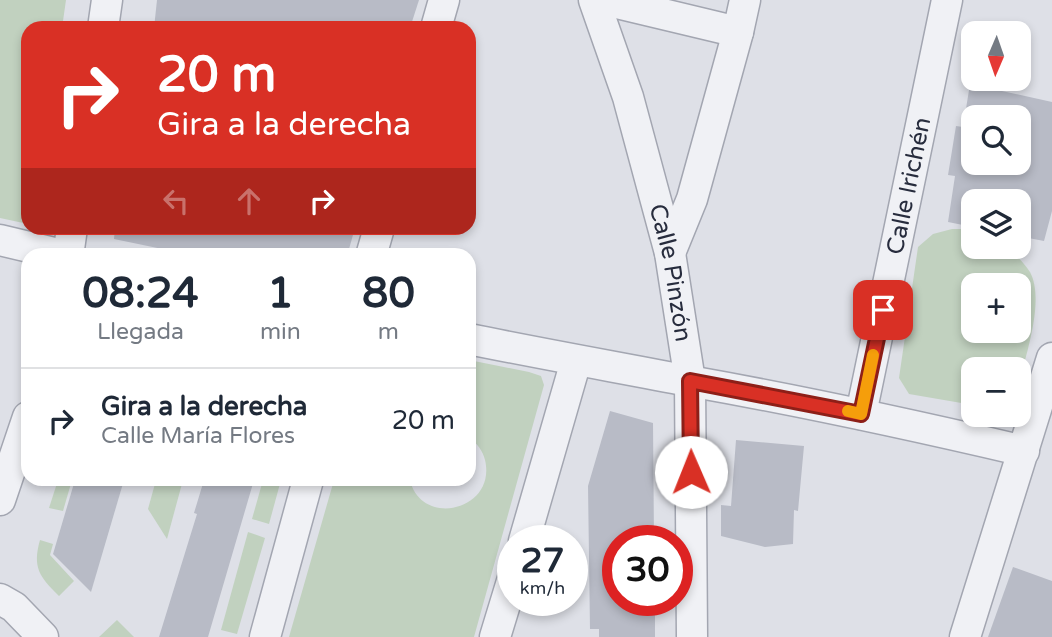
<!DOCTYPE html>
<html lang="es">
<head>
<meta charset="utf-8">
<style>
  body { margin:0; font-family:"Varela Round",sans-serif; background:#f2f2f3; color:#1f2937; height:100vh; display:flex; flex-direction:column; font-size:26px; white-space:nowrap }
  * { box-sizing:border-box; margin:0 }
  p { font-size:23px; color:#747a83 }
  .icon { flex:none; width:38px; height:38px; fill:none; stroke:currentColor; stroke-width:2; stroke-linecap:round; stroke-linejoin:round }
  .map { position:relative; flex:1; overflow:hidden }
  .side { position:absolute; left:21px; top:248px; width:455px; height:238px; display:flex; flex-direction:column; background:#fff; border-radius:21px; box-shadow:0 4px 10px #0003 }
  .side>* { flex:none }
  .top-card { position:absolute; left:21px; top:21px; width:455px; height:214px; border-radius:21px; box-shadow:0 4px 10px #0003; background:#d93025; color:#fff; overflow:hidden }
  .needle { width:46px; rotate:182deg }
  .controls { position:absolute; left:961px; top:21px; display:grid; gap:14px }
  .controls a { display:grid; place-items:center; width:70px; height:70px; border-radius:14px; background:#fff; box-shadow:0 4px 10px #0003; font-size:35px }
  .speed { position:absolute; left:497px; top:525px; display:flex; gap:14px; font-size:35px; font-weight:700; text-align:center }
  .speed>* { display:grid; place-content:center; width:91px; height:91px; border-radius:50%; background:#fff; box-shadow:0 4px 10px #0003; line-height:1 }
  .speed small { font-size:18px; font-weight:400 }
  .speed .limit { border:10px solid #d22; background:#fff; color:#111 }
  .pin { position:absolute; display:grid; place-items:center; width:60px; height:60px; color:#fff; margin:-30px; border-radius:14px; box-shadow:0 4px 10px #0006 }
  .me { position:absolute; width:77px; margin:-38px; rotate:359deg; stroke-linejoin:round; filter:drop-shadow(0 0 5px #0008) }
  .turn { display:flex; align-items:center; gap:24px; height:147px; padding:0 21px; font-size:32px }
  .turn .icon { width:91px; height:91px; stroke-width:2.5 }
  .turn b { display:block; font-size:49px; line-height:60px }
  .lanes { display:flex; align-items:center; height:66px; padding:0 21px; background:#0003; justify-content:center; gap:35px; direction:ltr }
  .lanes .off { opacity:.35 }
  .eta { display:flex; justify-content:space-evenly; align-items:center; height:119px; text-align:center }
  .eta b { font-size:42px; font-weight:800; line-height:49px }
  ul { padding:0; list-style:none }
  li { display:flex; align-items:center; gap:21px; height:105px; padding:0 21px; border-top:2px solid #e0e1e3 }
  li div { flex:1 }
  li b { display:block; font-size:26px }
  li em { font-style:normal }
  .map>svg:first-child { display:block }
  .green { fill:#c1d1bf; fill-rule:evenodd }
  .building { fill:#b8bbc6; fill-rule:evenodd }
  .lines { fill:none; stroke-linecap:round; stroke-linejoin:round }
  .street-casing { stroke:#a3a6b1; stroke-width:33 }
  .street { stroke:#f0f1f5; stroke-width:30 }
  .route-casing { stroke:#8d1f18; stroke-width:18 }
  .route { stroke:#d93025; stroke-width:12 }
  .slow { stroke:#f59e0b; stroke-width:12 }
  .labels { text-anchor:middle; stroke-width:5; stroke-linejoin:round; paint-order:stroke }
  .street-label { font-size:24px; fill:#272c3d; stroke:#edeff5 }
</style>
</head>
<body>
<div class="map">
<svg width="1052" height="637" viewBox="0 0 1052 637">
  <rect width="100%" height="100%" fill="#dee0e7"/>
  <!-- green -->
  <g class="green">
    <polygon points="0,0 66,0 62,28 28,28 28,224 0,218"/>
    <path d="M952,229h21v18h36c7,8 15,16 21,25 15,28 -4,82 -11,112l-1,-15h-45v36l-64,-11 -10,-16 19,-131 15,-13zM973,285h45v46h-45z"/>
    <path d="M469,360l60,12 12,4 3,9 -70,252h-185l45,-157h76c11,48 87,31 75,-20 -2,-9 -8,-17 -16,-22z"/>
    <polygon points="58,480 72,480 63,511 49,508"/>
    <polygon points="156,480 183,480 167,539 148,509"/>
    <polygon points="263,480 281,480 269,524 252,519"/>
    <polygon points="248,532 265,538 237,634 221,630"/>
    <path d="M40,540l13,4 -3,11 24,26 -15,15c-19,-19 -27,-28 -19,-56z"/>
    <polygon points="117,620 134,637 99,637"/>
  </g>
  <!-- building -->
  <g class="building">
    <polygon points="157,0 419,0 410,28 154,28"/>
    <path d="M970,84l82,18v109l-8,30 -26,-5v-35h-45v26l-25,-5 7,-46 -7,-1 8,-49 7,1zM973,117h45v46h-45z"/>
    <polygon points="115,228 355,228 347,256 196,256 114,239"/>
    <polygon points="610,411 653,423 654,541 618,541 618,600 655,600 655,637 599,637 599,629 590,629 588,486"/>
    <polygon points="736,440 804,446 798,511 794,510 793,544 765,547 721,536 721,505 731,506"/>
    <polygon points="75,480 124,480 91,592 53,554"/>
    <polygon points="204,480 254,480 208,637 159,637 197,514 194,513"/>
    <polygon points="1013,567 1052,581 1052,637 988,637"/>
  </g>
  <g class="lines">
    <defs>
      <g id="street">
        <path id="s1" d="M594,0l34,97 42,156 20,128 2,256"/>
        <polyline points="604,0 738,32"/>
        <polyline points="103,28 107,0"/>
        <polyline points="436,28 444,0"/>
        <polyline points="0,240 67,256"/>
        <polyline points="670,253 692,199 738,32 745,0"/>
        <polyline points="68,256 72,228"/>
        <polyline points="371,256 379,228"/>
        <path d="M469,339c73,15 147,28 220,42 113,20 224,44 335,70"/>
        <path id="s2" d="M861,414l86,-414"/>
        <polyline points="0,500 28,417"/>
        <polyline points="524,541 576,361"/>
        <polyline points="0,599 14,607 43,637"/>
        <polyline points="265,637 308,480"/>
        <polyline points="495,637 513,578"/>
        <polyline points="965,637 1052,358"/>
      </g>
    </defs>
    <!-- street casing -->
    <use href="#street" class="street-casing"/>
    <!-- street -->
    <use href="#street" class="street"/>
  </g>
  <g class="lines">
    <defs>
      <polyline id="route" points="691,472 690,381 861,414 883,310"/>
    </defs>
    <!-- route casing -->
    <use href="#route" class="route-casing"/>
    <!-- route -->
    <use href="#route" class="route"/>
    <!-- slow -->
    <polyline class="slow" points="848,411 861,414 873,355"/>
  </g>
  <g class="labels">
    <!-- street labels -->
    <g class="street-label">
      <text dy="8" stroke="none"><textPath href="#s2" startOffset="233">Calle Irichén</textPath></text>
      <text dy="8" stroke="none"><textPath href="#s1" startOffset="284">Calle Pinzón</textPath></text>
    </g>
  </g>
</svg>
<div class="controls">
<a><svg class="needle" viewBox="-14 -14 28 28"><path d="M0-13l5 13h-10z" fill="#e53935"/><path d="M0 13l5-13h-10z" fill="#747a83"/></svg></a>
<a><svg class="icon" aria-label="search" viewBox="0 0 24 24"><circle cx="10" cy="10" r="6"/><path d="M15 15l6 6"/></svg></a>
<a><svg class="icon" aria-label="layers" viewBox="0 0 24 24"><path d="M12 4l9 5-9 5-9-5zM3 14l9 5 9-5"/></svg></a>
<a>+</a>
<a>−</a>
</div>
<div class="speed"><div>27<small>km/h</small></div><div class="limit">30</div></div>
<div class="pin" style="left:883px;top:310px;background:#d93025"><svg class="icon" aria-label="arrive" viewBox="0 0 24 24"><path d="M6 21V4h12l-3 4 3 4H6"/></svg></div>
<svg class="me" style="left:691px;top:472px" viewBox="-20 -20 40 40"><circle r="19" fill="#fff"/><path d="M0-13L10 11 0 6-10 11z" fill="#d93025"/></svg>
<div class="top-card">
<div class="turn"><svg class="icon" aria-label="right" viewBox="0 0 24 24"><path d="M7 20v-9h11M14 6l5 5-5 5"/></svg><div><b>20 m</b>Gira a la derecha</div></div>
<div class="lanes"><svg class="icon off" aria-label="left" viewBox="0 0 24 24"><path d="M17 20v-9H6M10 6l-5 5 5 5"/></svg><svg class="icon off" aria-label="ahead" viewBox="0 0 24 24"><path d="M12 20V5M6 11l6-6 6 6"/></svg><svg class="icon" aria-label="right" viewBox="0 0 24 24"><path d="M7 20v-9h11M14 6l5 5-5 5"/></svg></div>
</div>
<section class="side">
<div class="eta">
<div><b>08:24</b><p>Llegada</p></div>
<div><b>1</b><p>min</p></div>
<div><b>80</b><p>m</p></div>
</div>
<ul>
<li><svg class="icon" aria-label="right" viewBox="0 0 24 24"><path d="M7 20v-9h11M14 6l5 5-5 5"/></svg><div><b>Gira a la derecha</b><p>Calle María Flores</p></div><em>20 m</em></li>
</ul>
</section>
</div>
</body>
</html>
